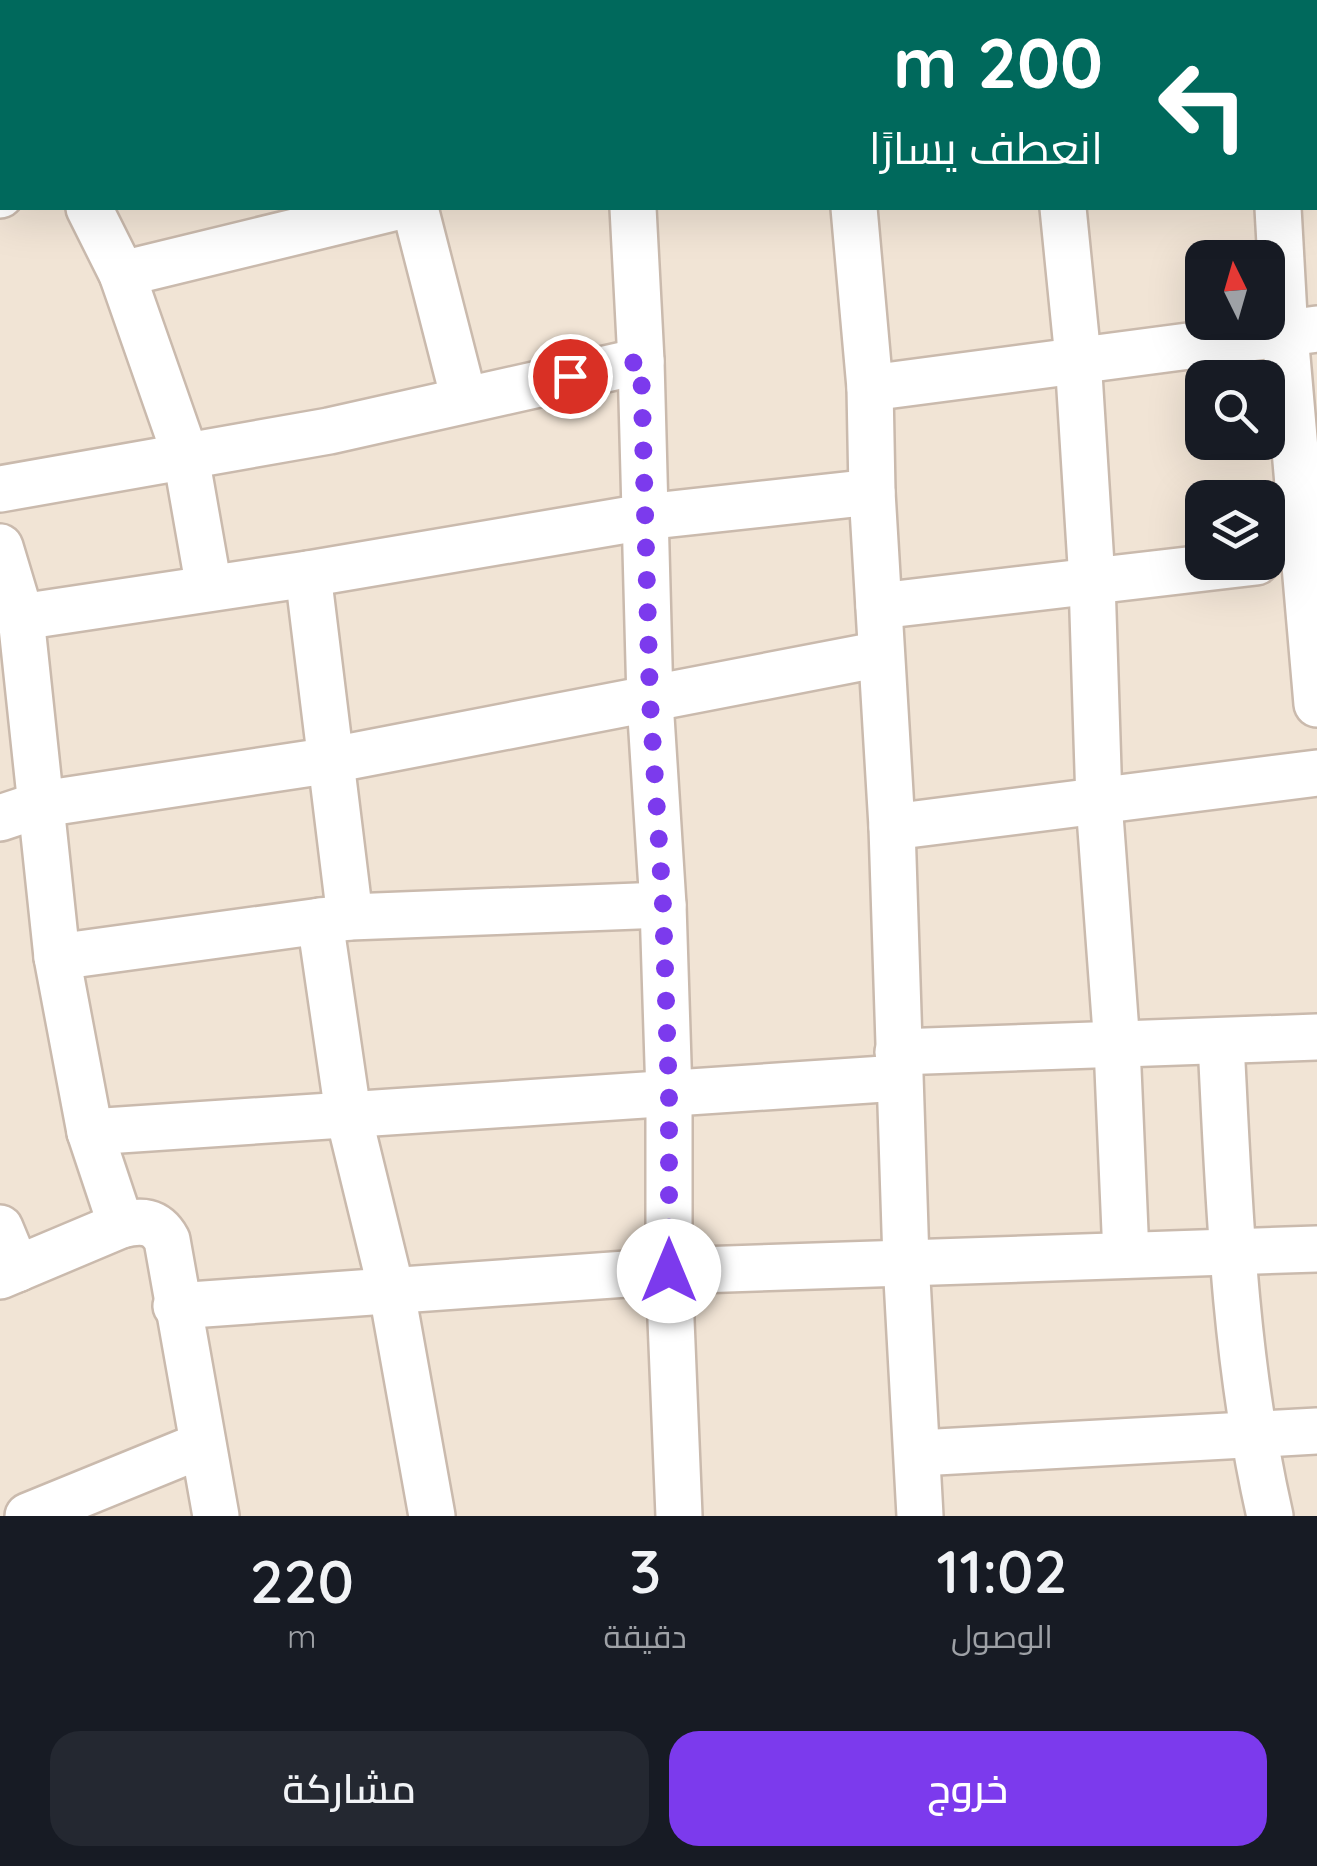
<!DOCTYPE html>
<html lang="ar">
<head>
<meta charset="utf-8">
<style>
  body { margin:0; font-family:Quicksand,Cairo,sans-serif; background:#242831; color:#f1f3f6; direction:rtl; height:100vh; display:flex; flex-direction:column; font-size:38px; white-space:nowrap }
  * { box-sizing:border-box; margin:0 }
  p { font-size:32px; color:#9ea1a6 }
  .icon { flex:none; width:55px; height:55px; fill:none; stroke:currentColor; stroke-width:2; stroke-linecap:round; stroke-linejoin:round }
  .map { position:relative; height:1516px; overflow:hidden; direction:ltr }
  .details { display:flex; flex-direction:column; background:#171b24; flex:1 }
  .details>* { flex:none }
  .top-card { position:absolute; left:0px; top:0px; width:1318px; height:210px; box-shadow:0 10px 40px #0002; direction:rtl; background:#00695c; color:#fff; overflow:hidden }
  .needle { width:65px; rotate:355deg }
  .buttons { position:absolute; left:1185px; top:240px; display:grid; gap:20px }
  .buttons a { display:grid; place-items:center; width:100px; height:100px; border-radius:20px; background:#171b24; box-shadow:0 10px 40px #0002; font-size:50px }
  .pin { position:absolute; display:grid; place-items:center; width:85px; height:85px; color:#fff; margin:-42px; border:5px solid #fff; border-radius:50%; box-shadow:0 2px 10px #0007 }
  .me { position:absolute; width:110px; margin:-55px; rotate:0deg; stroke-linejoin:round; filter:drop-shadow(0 0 8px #0008) }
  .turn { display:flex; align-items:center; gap:35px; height:210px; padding:0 50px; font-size:45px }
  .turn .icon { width:130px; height:130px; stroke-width:2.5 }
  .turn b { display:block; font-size:70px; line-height:85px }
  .eta { display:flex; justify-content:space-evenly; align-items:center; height:170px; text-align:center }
  .eta b { font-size:60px; font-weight:600; line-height:70px }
  .cta { display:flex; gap:20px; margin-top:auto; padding:20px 50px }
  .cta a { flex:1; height:115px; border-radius:30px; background:#7c3aed; color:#fff; font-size:40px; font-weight:600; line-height:115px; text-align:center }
  .cta a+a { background:#242831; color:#f1f3f6 }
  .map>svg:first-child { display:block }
  .residential { fill:#f1e4d5; fill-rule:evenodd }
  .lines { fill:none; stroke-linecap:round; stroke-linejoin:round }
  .minor-casing { stroke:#cabaad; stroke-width:50 }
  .path { stroke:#d1b6a3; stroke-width:5; stroke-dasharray:2.5 8; stroke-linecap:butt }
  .minor { stroke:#fff; stroke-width:45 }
  .route { stroke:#7c3aed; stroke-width:18; stroke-dasharray:0 32.4 }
</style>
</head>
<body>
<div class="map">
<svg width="1317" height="1516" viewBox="0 0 1317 1516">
  <rect width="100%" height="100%" fill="#faf2e5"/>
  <!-- residential -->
  <path class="residential" d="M0,0h1317v1516h-1317zM2,2h1313v206h-1313zM1202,258h66v64h-66zM1202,378h66v64h-66zM1202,498h66v64h-66z"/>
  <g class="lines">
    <defs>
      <g id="minor">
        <polyline points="247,0 249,2"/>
        <polyline points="490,0 491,2"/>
        <polyline points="835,0 835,2"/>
        <polyline points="1048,0 1048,2"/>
        <polyline points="347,2 351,0"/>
        <polyline points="1284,2 1284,0"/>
        <polyline points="0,40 2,45"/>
        <polyline points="0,195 2,193"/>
        <polyline points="89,208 122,274 186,457 209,588"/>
        <polyline points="415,208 464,399"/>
        <polyline points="633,208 641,361 650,701 663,905 669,1095 669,1271 679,1516"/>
        <polyline points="854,208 870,388 872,492 892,827 906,1261 920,1516"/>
        <polyline points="1063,208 1078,358 1092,581 1099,802 1117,1046 1126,1255"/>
        <polyline points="1278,208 1285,334 1317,704"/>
        <polyline points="122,274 393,208"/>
        <polyline points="870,388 1317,329"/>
        <polyline points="0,489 329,431 641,361"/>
        <path d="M0,547l21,70 36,340 33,175 31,93c20,-5 35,-5 46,15l49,276"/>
        <polyline points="308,574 350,917"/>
        <polyline points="879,606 1256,562"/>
        <polyline points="21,617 308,574 644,517 872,492"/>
        <polyline points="0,818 42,804 332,760 881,654"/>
        <polyline points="892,827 1317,773"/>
        <polyline points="320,921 348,1113 392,1293 432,1516"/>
        <polyline points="57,957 350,917 663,905"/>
        <path d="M1221,1042c8,160 13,317 49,474"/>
        <polyline points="898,1052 1317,1037"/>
        <polyline points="90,1132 899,1078"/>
        <polyline points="0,1228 17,1269"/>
        <polyline points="0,1276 121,1225"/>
        <polyline points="176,1306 669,1271 1317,1249"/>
        <polyline points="919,1453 1317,1431"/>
        <polyline points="28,1516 202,1445"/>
      </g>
    </defs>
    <!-- minor casing -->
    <use href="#minor" class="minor-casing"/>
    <!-- path -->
    <polyline class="path" points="591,2 595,0"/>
    <!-- minor -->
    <use href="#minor" class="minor"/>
  </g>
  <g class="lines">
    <!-- route -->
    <polyline class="route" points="570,376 641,361 650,701 663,905 669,1095 669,1271"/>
  </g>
</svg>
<div class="buttons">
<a><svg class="needle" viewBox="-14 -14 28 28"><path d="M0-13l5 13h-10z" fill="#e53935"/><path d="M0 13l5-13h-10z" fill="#9ea1a6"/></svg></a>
<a><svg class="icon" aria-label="search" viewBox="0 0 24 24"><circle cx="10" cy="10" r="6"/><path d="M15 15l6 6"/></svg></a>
<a><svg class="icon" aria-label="layers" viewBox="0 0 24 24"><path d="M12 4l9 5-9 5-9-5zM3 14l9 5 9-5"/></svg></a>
</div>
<div class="pin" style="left:570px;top:376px;background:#d93025"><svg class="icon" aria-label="arrive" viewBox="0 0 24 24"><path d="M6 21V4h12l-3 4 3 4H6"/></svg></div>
<svg class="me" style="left:669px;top:1271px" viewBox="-20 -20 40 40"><circle r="19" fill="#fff"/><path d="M0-13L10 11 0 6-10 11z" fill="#7c3aed"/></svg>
<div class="top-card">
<div class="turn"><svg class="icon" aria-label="left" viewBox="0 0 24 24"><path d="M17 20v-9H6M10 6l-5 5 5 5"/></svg><div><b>200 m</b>انعطف يسارًا</div></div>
</div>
</div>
<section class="details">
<div class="eta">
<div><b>11:02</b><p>الوصول</p></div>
<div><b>3</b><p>دقيقة</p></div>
<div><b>220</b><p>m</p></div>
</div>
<div class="cta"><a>خروج</a><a>مشاركة</a></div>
</section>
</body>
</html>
